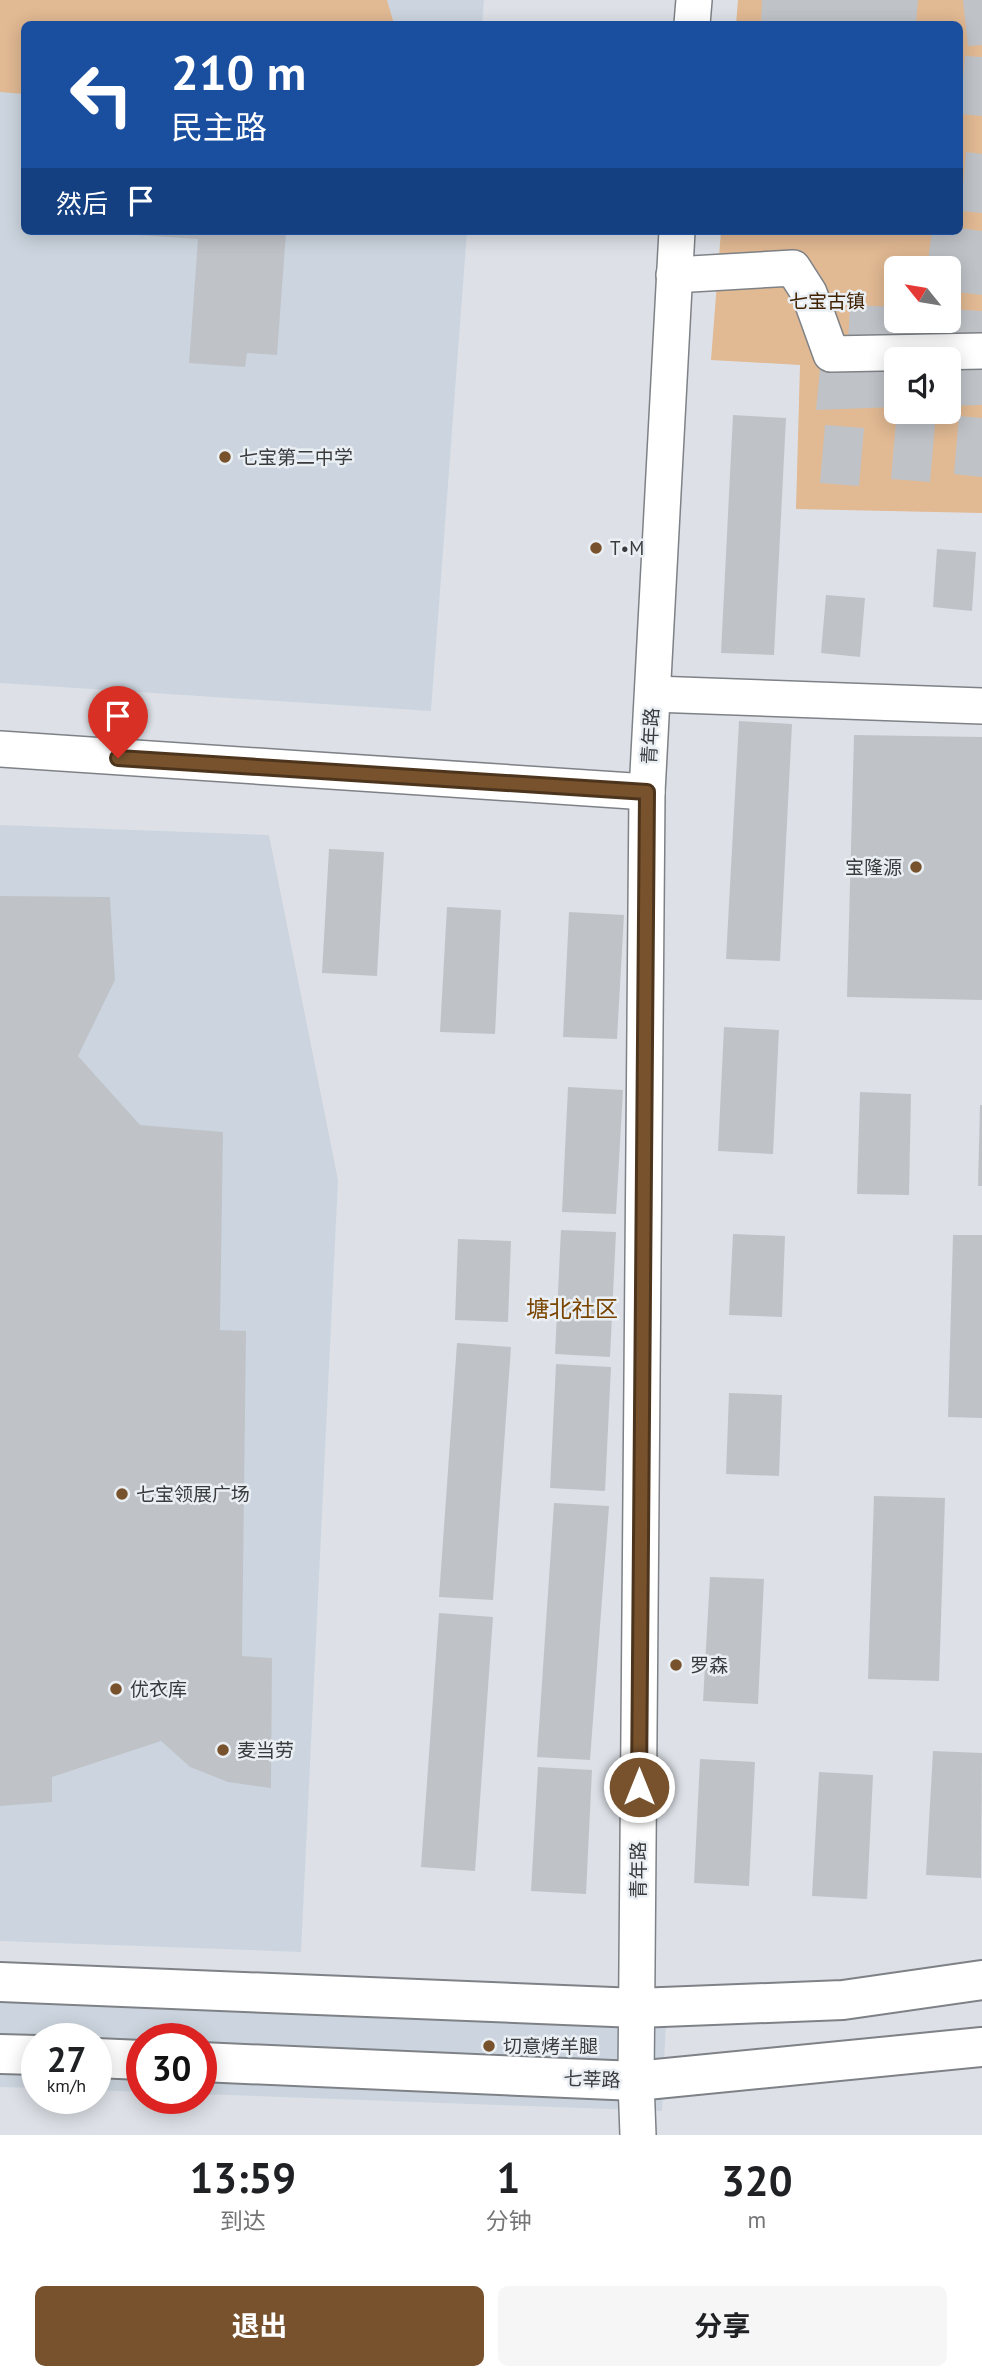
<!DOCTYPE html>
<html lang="zh">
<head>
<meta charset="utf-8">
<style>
  body { margin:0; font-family:"PT Sans","Noto Sans SC",sans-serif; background:#f6f6f6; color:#202124; height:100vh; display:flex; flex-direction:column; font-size:26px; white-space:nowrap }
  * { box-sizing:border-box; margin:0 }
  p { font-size:23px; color:#757577 }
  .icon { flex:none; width:38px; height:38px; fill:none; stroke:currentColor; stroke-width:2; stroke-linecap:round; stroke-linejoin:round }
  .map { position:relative; height:2135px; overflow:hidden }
  .panel { display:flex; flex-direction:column; background:#fff; flex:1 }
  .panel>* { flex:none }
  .hud { position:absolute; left:21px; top:21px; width:942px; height:214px; border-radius:10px; box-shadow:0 4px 18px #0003; background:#1a4fa0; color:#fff; overflow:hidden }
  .needle { width:46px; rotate:300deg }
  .fabs { position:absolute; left:884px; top:256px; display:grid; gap:14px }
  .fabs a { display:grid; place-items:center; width:77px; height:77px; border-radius:10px; background:#fff; box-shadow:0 4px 18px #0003; font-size:35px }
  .speed { position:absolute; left:21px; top:2023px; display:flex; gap:14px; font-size:35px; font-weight:700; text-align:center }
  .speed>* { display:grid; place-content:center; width:91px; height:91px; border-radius:50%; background:#fff; box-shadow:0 4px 18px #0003; line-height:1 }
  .speed small { font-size:18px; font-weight:400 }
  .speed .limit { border:10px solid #d22; background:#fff; color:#111 }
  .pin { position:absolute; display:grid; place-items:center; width:60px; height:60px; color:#fff; margin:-72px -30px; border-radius:50% 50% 50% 0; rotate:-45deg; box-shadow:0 0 7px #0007 }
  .pin .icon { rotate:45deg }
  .me { position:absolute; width:77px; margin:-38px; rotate:0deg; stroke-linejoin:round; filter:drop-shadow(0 0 5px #0008) }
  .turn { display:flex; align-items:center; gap:24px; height:147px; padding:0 35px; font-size:32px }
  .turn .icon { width:91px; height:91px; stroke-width:2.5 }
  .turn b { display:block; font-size:49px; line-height:60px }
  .then { display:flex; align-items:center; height:66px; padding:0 35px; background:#0003; gap:14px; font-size:26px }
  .eta { display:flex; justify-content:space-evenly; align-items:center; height:119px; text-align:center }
  .eta b { font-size:42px; font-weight:700; line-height:49px }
  .action { display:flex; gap:14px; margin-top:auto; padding:14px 35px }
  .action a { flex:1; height:80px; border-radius:10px; background:#77522d; color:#fff; font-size:28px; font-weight:700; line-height:80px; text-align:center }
  .action a+a { background:#f6f6f6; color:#202124 }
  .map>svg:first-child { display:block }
  .built { fill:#ccd5df }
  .park { fill:#e1b993; fill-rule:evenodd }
  .building { fill:#bfc3c8 }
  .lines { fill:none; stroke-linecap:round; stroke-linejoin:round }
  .minor-casing { stroke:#7e8286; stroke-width:38 }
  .major-casing { stroke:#7e8286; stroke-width:42 }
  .minor { stroke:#fff; stroke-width:35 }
  .major { stroke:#fff; stroke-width:38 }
  .route-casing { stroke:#4d351d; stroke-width:18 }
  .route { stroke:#77522d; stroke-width:12 }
  .poi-dot { fill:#77522d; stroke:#eaeff4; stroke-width:2.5 }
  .labels { text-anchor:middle; stroke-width:5; stroke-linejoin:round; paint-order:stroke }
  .park-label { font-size:19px; fill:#402201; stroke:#eaeff4 }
  .poi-label { font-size:19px; fill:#3a3b3d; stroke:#eaeff4; text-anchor:start }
  .street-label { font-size:19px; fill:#3a3b3d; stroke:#eaeff4 }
  .quarter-label { font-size:23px; fill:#794500; stroke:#eaeff4 }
</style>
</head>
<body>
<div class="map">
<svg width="982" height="2135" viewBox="0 0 982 2135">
  <rect width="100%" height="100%" fill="#dde1e7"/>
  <!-- built -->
  <g class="built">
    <polygon points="0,0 484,0 482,24 24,24 24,231 467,231 431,711 0,683"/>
    <polygon points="0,825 269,835 338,1180 301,1952 0,1941"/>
    <polygon points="0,1971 667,1996 662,2111 201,2094 201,2039 142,2039 142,2092 96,2090 96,2039 37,2039 37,2088 0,2087"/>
  </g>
  <!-- park -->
  <g class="park">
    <polygon points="0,0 387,0 394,24 24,24 24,94 0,92"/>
    <path d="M738,0h244v513l-186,-4 4,-144 -89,-5 10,-129h238v-207h-223zM896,268h52v52h-52zM896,359h52v52h-52z"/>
  </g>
  <!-- building -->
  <g class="building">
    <polygon points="762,0 918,0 916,24 761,24"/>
    <polygon points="963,0 982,0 982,45 968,46"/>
    <polygon points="965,56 982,57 982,116 960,114"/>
    <polygon points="966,152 982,154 982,213 961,211"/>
    <polygon points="959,228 982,231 982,295 948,291 948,268 927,268 932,231 959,231"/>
    <polygon points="138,231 286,233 277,355 247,353 245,367 189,363 198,239 138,235"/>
    <polygon points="850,305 896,307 896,320 948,320 948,309 982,311 982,342 848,343"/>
    <polygon points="948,366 982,366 982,405 948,406"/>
    <polygon points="896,368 896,407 816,410 820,369"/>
    <polygon points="733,415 786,418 774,655 721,653"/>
    <polygon points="959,416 982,418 982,477 954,474"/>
    <polygon points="896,421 935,424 930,482 891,479"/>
    <polygon points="825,425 864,428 859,486 820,483"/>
    <polygon points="937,549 976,552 972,611 933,607"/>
    <polygon points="826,595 865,598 860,657 821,653"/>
    <polygon points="739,721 792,724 780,961 726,959"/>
    <polygon points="854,735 982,737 982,1000 847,997"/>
    <polygon points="329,849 384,852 377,976 322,973"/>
    <polygon points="0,896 110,897 115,980 78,1056 140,1125 223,1132 220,1330 246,1331 242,1656 272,1658 271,1788 228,1782 190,1767 161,1741 52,1777 52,1802 0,1806"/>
    <polygon points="447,907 501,910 495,1034 440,1032"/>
    <polygon points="569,912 624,915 617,1039 563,1037"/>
    <polygon points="724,1027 779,1030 773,1154 718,1151"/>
    <polygon points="568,1087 623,1090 616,1214 562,1212"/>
    <polygon points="860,1092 911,1094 909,1195 857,1194"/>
    <polygon points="980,1105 982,1105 982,1186 978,1186"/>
    <polygon points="561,1230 616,1232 610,1357 555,1354"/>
    <polygon points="733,1234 785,1236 782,1317 729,1315"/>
    <polygon points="953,1235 982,1235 982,1418 948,1417"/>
    <polygon points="458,1239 511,1241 508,1322 455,1320"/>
    <polygon points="457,1343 511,1347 493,1600 439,1597"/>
    <polygon points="556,1364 611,1367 605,1491 550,1488"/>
    <polygon points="729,1393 782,1395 779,1476 726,1474"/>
    <polygon points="874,1496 945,1498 939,1681 868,1679"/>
    <polygon points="554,1503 609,1506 590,1760 537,1757"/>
    <polygon points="710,1577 764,1579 758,1704 703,1701"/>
    <polygon points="439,1613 493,1617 475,1871 421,1867"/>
    <polygon points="933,1751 982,1753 981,1878 926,1875"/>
    <polygon points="700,1759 755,1762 749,1886 694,1883"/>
    <polygon points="538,1767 592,1770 586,1894 531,1891"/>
    <polygon points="819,1772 873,1775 867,1899 812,1896"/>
  </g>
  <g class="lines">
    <defs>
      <g id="minor">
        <polyline points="692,24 694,0"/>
        <polyline points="674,275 793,268 809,293 831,354 982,351"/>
        <polyline points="653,694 982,706"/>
        <polyline points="0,749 647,792"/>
        <polyline points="638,2135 636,2081 647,792 677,231"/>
      </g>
      <g id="major">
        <polyline points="0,1982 637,2008 843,2000 982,1980"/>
        <polyline points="0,2054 37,2055"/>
        <polyline points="96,2058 142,2060"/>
        <polyline points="201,2062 636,2081 982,2047"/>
      </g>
    </defs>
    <!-- minor casing -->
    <use href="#minor" class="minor-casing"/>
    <!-- major casing -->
    <use href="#major" class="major-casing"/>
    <!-- minor -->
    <use href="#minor" class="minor"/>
    <!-- major -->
    <use href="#major" class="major"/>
  </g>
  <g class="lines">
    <defs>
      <polyline id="route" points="118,758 647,792 639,1787"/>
    </defs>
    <!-- route casing -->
    <use href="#route" class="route-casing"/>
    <!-- route -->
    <use href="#route" class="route"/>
  </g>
  <!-- markers -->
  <g class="poi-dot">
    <circle cx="225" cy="457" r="7"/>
    <circle cx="596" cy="548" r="7"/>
    <circle cx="916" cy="867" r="7"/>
    <circle cx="122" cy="1494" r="7"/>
    <circle cx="676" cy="1665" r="7"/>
    <circle cx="116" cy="1689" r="7"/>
    <circle cx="223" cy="1750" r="7"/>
    <circle cx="489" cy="2046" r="7"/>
  </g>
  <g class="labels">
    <!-- park labels -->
    <g class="park-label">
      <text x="827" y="308">七宝古镇</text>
    </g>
    <!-- poi labels -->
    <g class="poi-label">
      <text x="239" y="464">七宝第二中学</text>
      <text x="610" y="555">T•M</text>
      <text x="902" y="874" text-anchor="end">宝隆源</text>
      <text x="136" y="1501">七宝领展广场</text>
      <text x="690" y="1672">罗森</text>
      <text x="130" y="1696">优衣库</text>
      <text x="237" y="1757">麦当劳</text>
      <text x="503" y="2053">切意烤羊腿</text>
    </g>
    <!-- street labels -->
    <g class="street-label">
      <text transform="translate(650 736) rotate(-87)" y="7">青年路</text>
      <text transform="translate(638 1870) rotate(-90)" y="7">青年路</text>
      <text transform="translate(592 2079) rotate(2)" y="7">七莘路</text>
    </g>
    <!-- quarter labels -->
    <g class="quarter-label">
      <text x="572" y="1317">塘北社区</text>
    </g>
  </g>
</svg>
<div class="fabs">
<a><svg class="needle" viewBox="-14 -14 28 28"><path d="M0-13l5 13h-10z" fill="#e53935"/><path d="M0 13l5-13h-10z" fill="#757577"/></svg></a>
<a><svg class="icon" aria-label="sound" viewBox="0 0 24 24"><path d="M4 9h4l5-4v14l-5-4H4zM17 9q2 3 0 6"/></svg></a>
</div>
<div class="speed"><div>27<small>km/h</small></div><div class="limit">30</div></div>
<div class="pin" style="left:118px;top:758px;background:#d93025"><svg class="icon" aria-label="arrive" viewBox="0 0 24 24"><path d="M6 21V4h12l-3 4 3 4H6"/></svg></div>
<svg class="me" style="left:639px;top:1787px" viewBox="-20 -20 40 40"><circle r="17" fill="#77522d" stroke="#fff" stroke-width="3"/><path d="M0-11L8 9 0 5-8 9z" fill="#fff"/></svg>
<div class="hud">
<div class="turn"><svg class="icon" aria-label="left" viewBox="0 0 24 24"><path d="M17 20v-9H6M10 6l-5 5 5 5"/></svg><div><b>210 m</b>民主路</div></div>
<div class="then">然后<svg class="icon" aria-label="arrive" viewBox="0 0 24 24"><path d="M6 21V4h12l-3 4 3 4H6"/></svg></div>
</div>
</div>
<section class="panel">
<div class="eta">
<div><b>13:59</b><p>到达</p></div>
<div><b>1</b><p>分钟</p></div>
<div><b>320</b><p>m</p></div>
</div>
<div class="action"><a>退出</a><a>分享</a></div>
</section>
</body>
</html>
